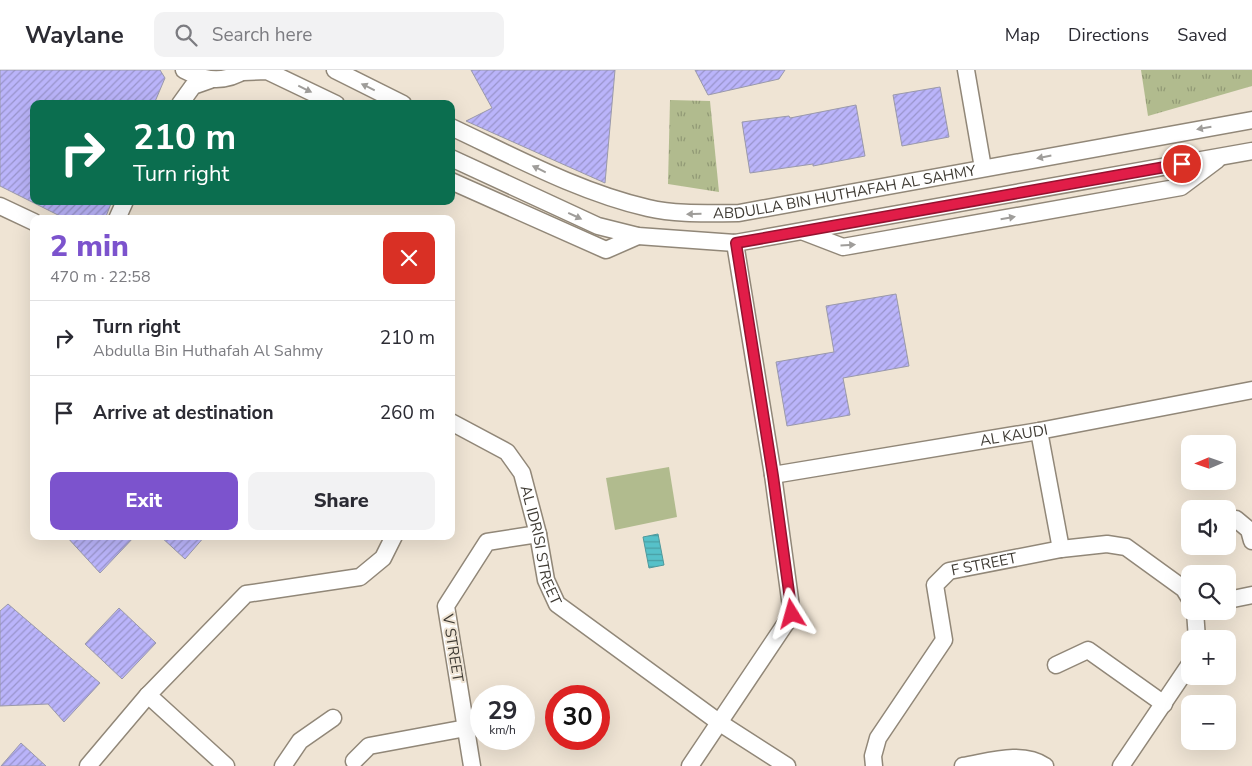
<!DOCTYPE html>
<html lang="en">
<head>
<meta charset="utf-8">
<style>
  body { margin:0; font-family:"Nunito Sans",sans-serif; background:#f2f2f3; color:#2b2b33; height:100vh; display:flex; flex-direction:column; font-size:19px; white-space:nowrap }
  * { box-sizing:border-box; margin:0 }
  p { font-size:16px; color:#7c7c81 }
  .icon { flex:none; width:28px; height:28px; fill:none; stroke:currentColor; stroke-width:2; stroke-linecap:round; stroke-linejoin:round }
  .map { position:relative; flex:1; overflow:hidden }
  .drawer { position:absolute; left:30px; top:145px; width:425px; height:325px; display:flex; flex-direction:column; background:#fff; border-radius:10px; box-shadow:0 5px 20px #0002 }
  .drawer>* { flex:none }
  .top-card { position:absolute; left:30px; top:30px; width:425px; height:105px; border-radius:10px; box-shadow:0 5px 20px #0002; background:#0b6e4f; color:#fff; overflow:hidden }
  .needle { width:32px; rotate:268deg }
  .buttons { position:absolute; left:1181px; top:365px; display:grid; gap:10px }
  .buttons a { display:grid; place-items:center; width:55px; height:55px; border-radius:10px; background:#fff; box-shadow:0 5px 20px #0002; font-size:25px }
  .speed { position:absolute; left:470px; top:615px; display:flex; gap:10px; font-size:25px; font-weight:700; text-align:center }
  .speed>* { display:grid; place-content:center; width:65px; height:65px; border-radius:50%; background:#fff; box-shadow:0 5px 20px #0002; line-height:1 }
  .speed small { font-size:12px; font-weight:400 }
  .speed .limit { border:8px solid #d22; background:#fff; color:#111 }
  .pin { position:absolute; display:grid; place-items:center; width:42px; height:42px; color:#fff; margin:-21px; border:2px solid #fff; border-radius:50%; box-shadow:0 1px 5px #0007 }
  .me { position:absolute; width:55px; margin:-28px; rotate:352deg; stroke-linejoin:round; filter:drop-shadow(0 0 4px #0008) }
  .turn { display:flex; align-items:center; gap:18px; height:105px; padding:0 20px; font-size:22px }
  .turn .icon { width:65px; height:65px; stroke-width:2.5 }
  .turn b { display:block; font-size:35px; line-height:42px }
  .round { display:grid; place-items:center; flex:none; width:52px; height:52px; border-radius:10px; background:#f2f2f3 }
  .overview { display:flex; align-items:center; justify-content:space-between; height:85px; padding:0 20px }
  h1 { font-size:30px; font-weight:800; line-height:38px; color:#7c53cd }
  .cta { display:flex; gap:10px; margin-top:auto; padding:10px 20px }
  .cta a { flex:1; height:58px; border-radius:10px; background:#7c53cd; color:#fff; font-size:20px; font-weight:800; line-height:58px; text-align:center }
  .cta a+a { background:#f2f2f3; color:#2b2b33 }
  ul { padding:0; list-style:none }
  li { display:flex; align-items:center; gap:15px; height:75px; padding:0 20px; border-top:1px solid #e1e1e2 }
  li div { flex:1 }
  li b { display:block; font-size:19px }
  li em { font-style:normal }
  header { display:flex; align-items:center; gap:30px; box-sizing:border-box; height:70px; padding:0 25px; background:#fff; border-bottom:1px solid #e1e1e2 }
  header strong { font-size:24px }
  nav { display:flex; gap:28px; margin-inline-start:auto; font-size:18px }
  .search { width:350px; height:45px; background:#f2f2f3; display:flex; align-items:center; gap:12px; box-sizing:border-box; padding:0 18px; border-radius:10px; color:#7c7c81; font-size:19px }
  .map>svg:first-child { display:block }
  .grass { fill:url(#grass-tufts) }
  .pitch { fill:#b1bb8e }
  .water { fill:url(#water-rules); stroke:#4f999c }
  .building { fill:url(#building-hatch); stroke:#9a99aa }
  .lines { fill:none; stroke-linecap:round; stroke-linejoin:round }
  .minor-casing { stroke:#918778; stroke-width:19 }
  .minor { stroke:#fff; stroke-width:16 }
  .oneway { fill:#9f9d9a }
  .route-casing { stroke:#92132f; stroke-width:12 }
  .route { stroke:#e11d48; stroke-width:9 }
  .labels { text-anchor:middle; stroke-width:4; stroke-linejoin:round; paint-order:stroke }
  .street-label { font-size:15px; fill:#3f3b34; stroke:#efe4d4 }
</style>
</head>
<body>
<header>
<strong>Waylane</strong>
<div class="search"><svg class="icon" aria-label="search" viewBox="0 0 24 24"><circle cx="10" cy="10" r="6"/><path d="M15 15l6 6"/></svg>Search here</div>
<nav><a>Map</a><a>Directions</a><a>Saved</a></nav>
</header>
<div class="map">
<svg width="1252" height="696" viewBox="0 0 1252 696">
  <defs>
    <pattern id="grass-tufts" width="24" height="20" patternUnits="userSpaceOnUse" patternTransform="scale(1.25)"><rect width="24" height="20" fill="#b1bb8e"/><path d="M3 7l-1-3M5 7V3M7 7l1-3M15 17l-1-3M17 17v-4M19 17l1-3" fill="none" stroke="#919975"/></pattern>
    <pattern id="water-rules" width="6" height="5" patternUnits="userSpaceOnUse" patternTransform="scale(1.25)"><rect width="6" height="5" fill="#56c1c9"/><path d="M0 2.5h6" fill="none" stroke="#499ea4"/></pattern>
    <pattern id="building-hatch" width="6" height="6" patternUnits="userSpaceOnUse" patternTransform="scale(1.25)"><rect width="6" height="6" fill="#bab4fa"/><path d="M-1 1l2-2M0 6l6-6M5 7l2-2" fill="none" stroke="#9994cb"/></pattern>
  </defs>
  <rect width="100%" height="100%" fill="#efe4d4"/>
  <!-- grass -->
  <g class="grass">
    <polygon points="1141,0 1252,0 1252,16 1148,46"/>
    <polygon points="670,30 710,31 719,122 668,114"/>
  </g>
  <!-- pitch -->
  <polygon class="pitch" points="669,397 677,447 615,460 606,408"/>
  <!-- water -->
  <polygon class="water" points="658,464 664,495 649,498 643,467"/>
  <!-- building -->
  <g class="building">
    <polygon points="0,0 160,0 165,8 154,34 34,34 34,131 112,131 105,149 66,149 0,116"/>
    <polygon points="471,0 615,0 605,113 466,51 492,38"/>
    <polygon points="695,0 785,0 779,9 708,25"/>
    <polygon points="940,17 949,67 902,76 893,25"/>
    <polygon points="856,35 865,86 813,96 813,94 750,103 742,52 789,46 790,48"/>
    <polygon points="896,224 909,296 843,308 850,345 787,356 776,292 834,282 826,236"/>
    <polygon points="66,466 135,466 100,503"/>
    <polygon points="160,466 205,466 185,489"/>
    <polygon points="8,534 100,613 64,652 48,634 0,636 0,541"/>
    <polygon points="119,538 156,573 122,609 85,574"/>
    <polygon points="21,673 46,696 1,696"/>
  </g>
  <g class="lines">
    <defs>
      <g id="minor">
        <path d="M184,0c20,11 42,13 61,0"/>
        <polyline points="335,0 403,34"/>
        <polyline points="966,0 983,98"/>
        <polyline points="243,2 267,1 336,34"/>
        <polyline points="180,34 193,16 210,10"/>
        <path id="s1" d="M451,57c64,30 128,65 197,81 30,7 61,5 91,5l513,-93"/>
        <polyline points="451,88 598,156 638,166 735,173 1252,81"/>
        <polyline points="451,111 606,180 638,166"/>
        <polyline points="0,136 34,152"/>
        <polyline points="117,149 125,131"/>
        <polyline points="804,162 843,177 1181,117 1217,90"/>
        <path id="s2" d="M451,352l56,30 15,21 16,61 8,46 11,24 163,119 67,43"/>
        <polyline points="1039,361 1061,479"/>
        <path id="s3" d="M773,405l266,-44 213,-41"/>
        <polyline points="1236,449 1249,460 1252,471"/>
        <polyline points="1228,530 1252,525"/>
        <polyline points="1195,541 1197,569"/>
        <polyline points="1056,595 1088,580 1164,634"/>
        <polyline points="354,691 369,676 466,658"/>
        <polyline points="88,696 148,625"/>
        <polyline points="226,696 148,625 246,524 360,507 383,488 394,466"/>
        <polyline points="283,696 300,671 333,648"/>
        <polyline points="472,696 446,536 487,472 538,464"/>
        <polyline points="690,696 792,544 773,405 735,173"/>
        <path id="s4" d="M874,696l-1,-10 5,-18 66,-98 -9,-55 14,-14 112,-22 46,-5 19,3 58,42 6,10"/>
        <path d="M963,696c25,-4 59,-16 82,0"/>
        <polyline points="1121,696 1190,594"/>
      </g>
    </defs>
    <!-- minor casing -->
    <use href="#minor" class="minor-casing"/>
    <!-- minor -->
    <use href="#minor" class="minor"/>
  </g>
  <!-- one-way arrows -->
  <defs><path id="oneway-solid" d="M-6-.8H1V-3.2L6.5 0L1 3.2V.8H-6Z" transform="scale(1.25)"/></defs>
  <g class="oneway">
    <use href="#oneway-solid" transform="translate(368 17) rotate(-154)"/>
    <use href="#oneway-solid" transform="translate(305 19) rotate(26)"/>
    <use href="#oneway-solid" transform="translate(1204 58) rotate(170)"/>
    <use href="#oneway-solid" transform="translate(1044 87) rotate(169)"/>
    <use href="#oneway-solid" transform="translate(539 99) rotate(-154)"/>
    <use href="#oneway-solid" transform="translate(694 144) rotate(179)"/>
    <use href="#oneway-solid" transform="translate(575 146) rotate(25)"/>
    <use href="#oneway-solid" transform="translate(1008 148) rotate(-10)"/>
    <use href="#oneway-solid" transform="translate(848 175) rotate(-3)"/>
  </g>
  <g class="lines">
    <defs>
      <polyline id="route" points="792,544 773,406 736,173 1182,94"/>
    </defs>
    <!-- route casing -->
    <use href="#route" class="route-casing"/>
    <!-- route -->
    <use href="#route" class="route"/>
  </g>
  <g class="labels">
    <!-- street labels -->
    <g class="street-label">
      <text dy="5" stroke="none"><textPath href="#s1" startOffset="412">ABDULLA BIN HUTHAFAH AL SAHMY</textPath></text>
      <text dy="5" stroke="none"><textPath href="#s3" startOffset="244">AL KAUDI</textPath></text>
      <text dy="5" stroke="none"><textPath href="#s2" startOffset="164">AL IDRISI STREET</textPath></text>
      <text dy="5" stroke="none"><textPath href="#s4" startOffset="258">F STREET</textPath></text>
      <text transform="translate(453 578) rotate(81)" y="5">V STREET</text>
    </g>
  </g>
</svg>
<div class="buttons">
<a><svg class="needle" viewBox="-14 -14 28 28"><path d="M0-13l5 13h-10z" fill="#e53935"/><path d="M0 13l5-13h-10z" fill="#7c7c81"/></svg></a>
<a><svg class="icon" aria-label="sound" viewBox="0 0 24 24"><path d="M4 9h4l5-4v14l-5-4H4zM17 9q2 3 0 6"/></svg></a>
<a><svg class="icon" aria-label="search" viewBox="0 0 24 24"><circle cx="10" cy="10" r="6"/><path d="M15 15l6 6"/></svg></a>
<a>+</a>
<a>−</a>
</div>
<div class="speed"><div>29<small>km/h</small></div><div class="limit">30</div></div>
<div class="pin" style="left:1182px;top:94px;background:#d93025"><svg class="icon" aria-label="arrive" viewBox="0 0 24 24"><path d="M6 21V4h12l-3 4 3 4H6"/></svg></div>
<svg class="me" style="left:792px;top:544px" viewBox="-20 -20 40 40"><path d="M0-17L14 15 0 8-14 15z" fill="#e11d48" stroke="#fff" stroke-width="4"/></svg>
<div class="top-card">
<div class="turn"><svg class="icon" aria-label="right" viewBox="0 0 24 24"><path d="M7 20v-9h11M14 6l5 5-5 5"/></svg><div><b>210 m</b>Turn right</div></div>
</div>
<section class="drawer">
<div class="overview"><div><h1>2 min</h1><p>470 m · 22:58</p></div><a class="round" style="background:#d93025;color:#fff"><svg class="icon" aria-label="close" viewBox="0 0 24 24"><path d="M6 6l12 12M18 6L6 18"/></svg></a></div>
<ul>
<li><svg class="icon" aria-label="right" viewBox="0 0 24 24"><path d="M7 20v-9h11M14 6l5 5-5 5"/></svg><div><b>Turn right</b><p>Abdulla Bin Huthafah Al Sahmy</p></div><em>210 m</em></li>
<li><svg class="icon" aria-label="arrive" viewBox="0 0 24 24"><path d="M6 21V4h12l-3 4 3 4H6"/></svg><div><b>Arrive at destination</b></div><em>260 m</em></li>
</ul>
<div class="cta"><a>Exit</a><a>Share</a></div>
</section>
</div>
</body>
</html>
